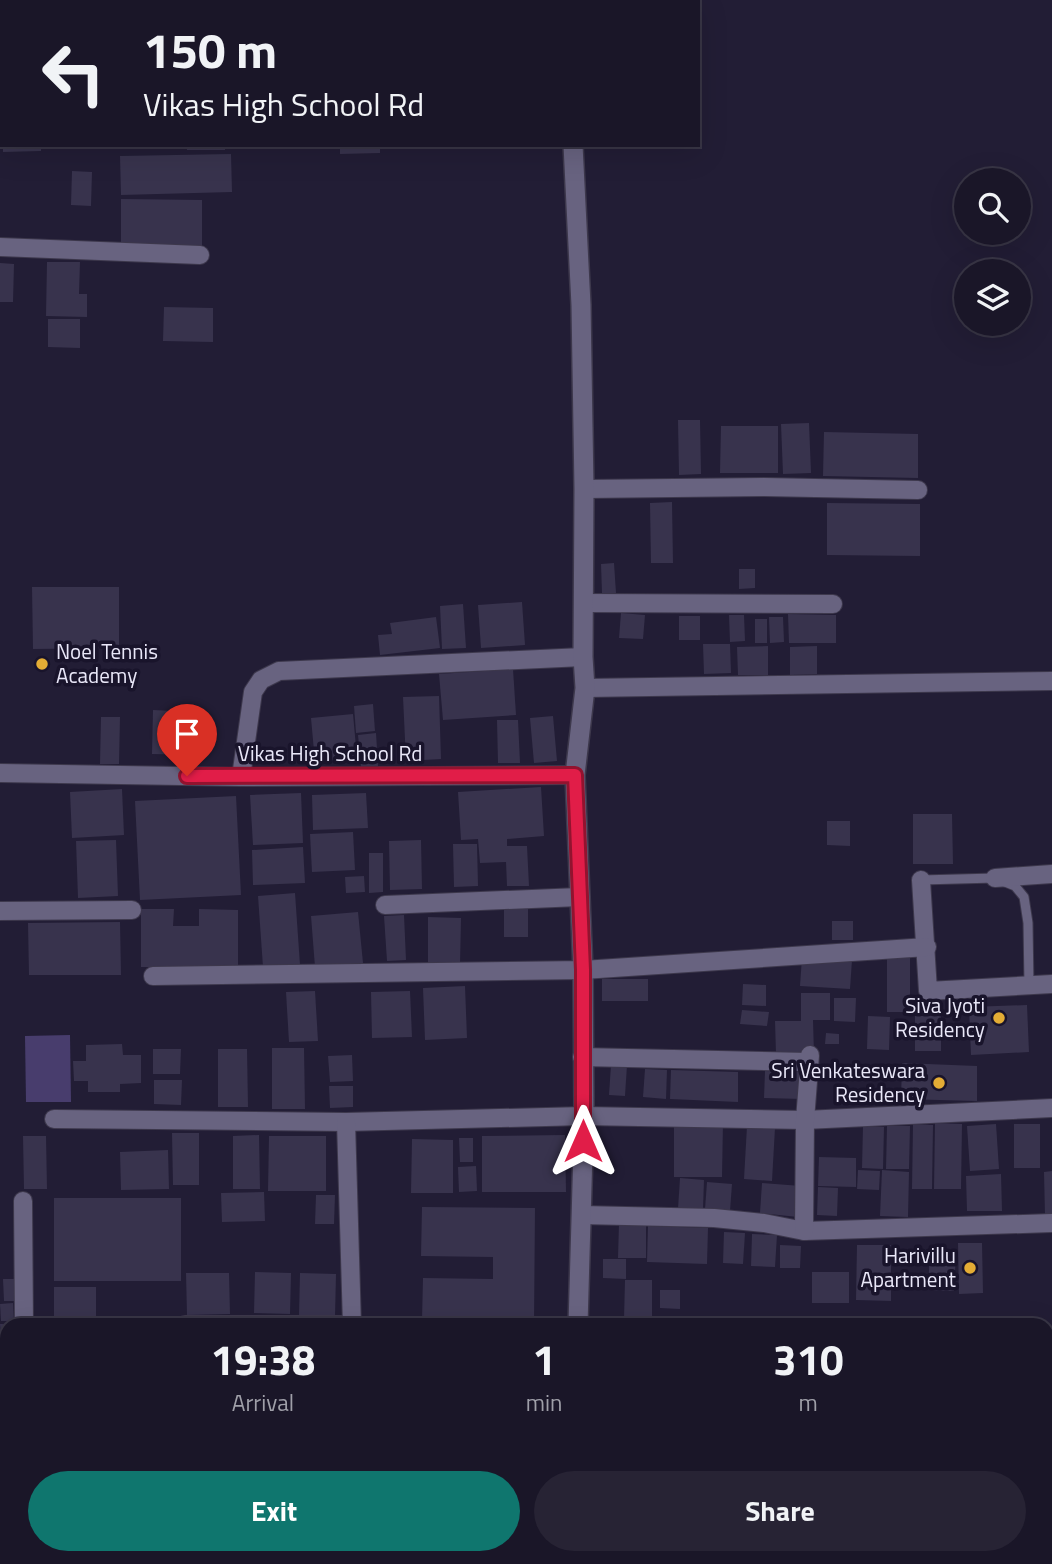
<!DOCTYPE html>
<html lang="en">
<head>
<meta charset="utf-8">
<style>
  body { margin:0; font-family:"Titillium Web",sans-serif; background:#272334; color:#f1f3f6; height:100vh; display:flex; flex-direction:column; font-size:26px; white-space:nowrap }
  * { box-sizing:border-box; margin:0 }
  p { font-size:23px; color:#9f9fa8 }
  .icon { flex:none; width:38px; height:38px; fill:none; stroke:currentColor; stroke-width:2; stroke-linecap:round; stroke-linejoin:round }
  .map { position:relative; flex:1; overflow:hidden }
  .sheet { position:absolute; left:0px; top:1318px; width:1054px; height:247px; display:flex; flex-direction:column; background:#1a1628; border-radius:21px 21px 0 0; box-shadow:0 7px 28px #0002,0 0 0 2px #383545 }
  .sheet>* { flex:none }
  .hud { position:absolute; left:0px; top:0px; width:700px; height:147px; box-shadow:0 7px 28px #0002,0 0 0 2px #383545; background:#1a1628; color:#f1f3f6; overflow:hidden }
  .controls { position:absolute; left:954px; top:168px; display:grid; gap:14px }
  .controls a { display:grid; place-items:center; width:77px; height:77px; border-radius:50%; background:#1a1628; box-shadow:0 7px 28px #0002,0 0 0 2px #383545; font-size:35px }
  .pin { position:absolute; display:grid; place-items:center; width:60px; height:60px; color:#fff; margin:-72px -30px; border-radius:50% 50% 50% 0; rotate:-45deg; box-shadow:0 0 7px #0007 }
  .pin .icon { rotate:45deg }
  .me { position:absolute; width:77px; margin:-38px; rotate:0deg; stroke-linejoin:round; filter:drop-shadow(0 0 5px #0008) }
  .turn { display:flex; align-items:center; gap:24px; height:147px; padding:0 28px; font-size:32px }
  .turn .icon { width:91px; height:91px; stroke-width:2.5 }
  .turn b { display:block; font-size:49px; line-height:60px }
  .eta { display:flex; justify-content:space-evenly; align-items:center; height:119px; text-align:center }
  .eta b { font-size:42px; font-weight:700; line-height:49px }
  .cta { display:flex; gap:14px; margin-top:auto; padding:14px 28px }
  .cta a { flex:1; height:80px; border-radius:42px; background:#0f766e; color:#fff; font-size:28px; font-weight:700; line-height:80px; text-align:center }
  .cta a+a { background:#272334; color:#f1f3f6 }
  .map>svg:first-child { display:block }
  .green { fill:#483d6d }
  .building { fill:#38334d }
  .lines { fill:none; stroke-linecap:round; stroke-linejoin:round }
  .service-casing { stroke:#3d384c; stroke-width:11 }
  .minor-casing { stroke:#3d384c; stroke-width:20 }
  .tertiary-casing { stroke:#3d384c; stroke-width:22 }
  .service { stroke:#686380; stroke-width:9 }
  .minor { stroke:#686380; stroke-width:18 }
  .tertiary { stroke:#686380; stroke-width:19 }
  .route-casing { stroke:#92132f; stroke-width:18 }
  .route { stroke:#e11d48; stroke-width:12 }
  .poi-dot { fill:#e4ad35; stroke:#19142b; stroke-width:2.5 }
  .labels { text-anchor:middle; stroke-width:7; stroke-linejoin:round; paint-order:stroke }
  .poi-label { font-size:21px; fill:#e9e7f8; stroke:#19142b; text-anchor:end }
  .street-label { font-size:21px; fill:#e9e7f8; stroke:#19142b }
</style>
</head>
<body>
<div class="map">
<svg width="1052" height="1564" viewBox="0 0 1052 1564">
  <rect width="100%" height="100%" fill="#221d35"/>
  <!-- green -->
  <polygon class="green" points="70,1035 71,1102 26,1102 25,1036"/>
  <!-- building -->
  <g class="building">
    <polygon points="3,145 41,145 41,151 3,152"/>
    <rect x="187" y="145" width="38" height="5"/>
    <polygon points="340,145 380,145 380,153 340,154"/>
    <polygon points="231,154 232,192 121,195 120,156"/>
    <polygon points="72,171 92,172 91,206 71,205"/>
    <polygon points="121,199 202,200 202,250 121,249"/>
    <polygon points="47,262 80,262 79,294 87,294 87,317 46,316"/>
    <polygon points="0,263 14,264 13,302 0,302"/>
    <polygon points="164,307 213,308 213,342 163,341"/>
    <polygon points="48,319 80,319 80,348 48,347"/>
    <polygon points="678,420 700,420 701,474 679,475"/>
    <polygon points="809,423 811,473 783,474 781,424"/>
    <polygon points="721,426 778,426 778,473 720,473"/>
    <polygon points="824,432 918,434 918,478 823,476"/>
    <polygon points="672,502 673,563 651,563 650,503"/>
    <polygon points="827,503 920,504 920,556 827,555"/>
    <polygon points="614,563 616,593 602,593 601,564"/>
    <polygon points="739,569 755,569 755,588 739,589"/>
    <polygon points="32,587 119,587 119,648 33,649"/>
    <polygon points="522,602 525,645 481,648 478,605"/>
    <polygon points="463,604 466,648 442,649 440,606"/>
    <polygon points="621,613 645,615 643,639 619,638"/>
    <polygon points="788,614 836,615 836,643 789,643"/>
    <polygon points="729,615 744,615 745,641 730,642"/>
    <rect x="679" y="616" width="21" height="24"/>
    <polygon points="436,617 440,648 380,655 378,635 392,634 390,623"/>
    <polygon points="769,617 783,617 784,642 770,643"/>
    <rect x="755" y="619" width="12" height="24"/>
    <polygon points="703,644 730,644 731,673 704,674"/>
    <polygon points="768,646 768,675 738,675 737,647"/>
    <polygon points="817,646 817,674 790,675 790,647"/>
    <polygon points="513,669 516,715 443,720 439,674"/>
    <polygon points="439,696 441,759 406,761 403,697"/>
    <polygon points="373,704 375,731 356,733 354,706"/>
    <polygon points="153,710 194,712 193,755 152,754"/>
    <polygon points="353,714 357,758 315,762 311,718"/>
    <polygon points="553,716 557,761 534,763 530,718"/>
    <polygon points="101,717 120,717 119,764 100,764"/>
    <polygon points="497,720 518,720 520,763 498,763"/>
    <polygon points="376,733 378,766 361,767 358,735"/>
    <polygon points="541,787 544,836 507,839 507,846 527,846 529,886 507,886 506,862 480,863 478,839 461,840 458,792"/>
    <polygon points="122,789 124,835 72,838 70,792"/>
    <polygon points="301,793 303,843 253,845 250,795"/>
    <polygon points="366,793 368,828 313,830 312,795"/>
    <polygon points="236,796 241,895 140,900 135,801"/>
    <polygon points="913,814 952,814 953,864 913,864"/>
    <polygon points="827,821 850,821 850,846 827,845"/>
    <polygon points="353,832 355,870 312,872 310,834"/>
    <polygon points="116,840 118,896 78,898 76,841"/>
    <polygon points="421,840 422,889 390,890 389,841"/>
    <polygon points="453,844 477,844 478,886 454,887"/>
    <polygon points="303,847 305,883 253,885 252,850"/>
    <polygon points="369,853 383,853 383,892 369,893"/>
    <polygon points="364,876 365,892 346,893 345,877"/>
    <polygon points="295,893 300,965 263,967 258,896"/>
    <polygon points="141,909 174,909 173,926 199,926 199,909 238,910 238,968 141,967"/>
    <rect x="504" y="909" width="24" height="28"/>
    <polygon points="358,912 363,963 315,967 311,916"/>
    <polygon points="404,915 406,960 387,961 384,916"/>
    <polygon points="428,917 461,918 460,965 428,964"/>
    <rect x="832" y="921" width="21" height="19"/>
    <polygon points="120,922 121,975 29,975 28,923"/>
    <rect x="887" y="956" width="23" height="56"/>
    <polygon points="802,957 852,960 850,989 800,986"/>
    <rect x="602" y="979" width="46" height="22"/>
    <polygon points="743,984 766,985 766,1006 742,1005"/>
    <polygon points="465,986 467,1038 425,1040 423,988"/>
    <polygon points="315,991 318,1041 289,1042 286,992"/>
    <polygon points="410,991 412,1037 372,1038 371,992"/>
    <polygon points="801,993 830,993 830,1020 813,1020 814,1054 776,1054 775,1021 801,1021"/>
    <polygon points="834,998 856,998 855,1022 834,1021"/>
    <polygon points="1027,1005 1029,1052 971,1055 969,1007"/>
    <polygon points="742,1010 769,1012 767,1026 740,1024"/>
    <polygon points="868,1016 890,1017 889,1050 867,1049"/>
    <rect x="915" y="1016" width="26" height="35"/>
    <polygon points="826,1033 839,1034 839,1044 825,1044"/>
    <polygon points="122,1044 123,1055 141,1055 141,1083 120,1084 120,1092 88,1092 88,1081 74,1081 73,1061 86,1061 86,1045"/>
    <polygon points="272,1048 304,1048 305,1109 272,1109"/>
    <polygon points="153,1049 181,1049 180,1074 153,1074"/>
    <polygon points="218,1049 247,1049 248,1107 218,1107"/>
    <polygon points="352,1055 353,1081 330,1082 328,1056"/>
    <polygon points="902,1063 977,1066 977,1101 901,1099"/>
    <polygon points="611,1065 627,1065 625,1096 609,1095"/>
    <polygon points="645,1069 667,1070 666,1099 643,1097"/>
    <polygon points="671,1070 738,1072 738,1102 670,1099"/>
    <polygon points="765,1071 804,1072 803,1099 764,1098"/>
    <polygon points="154,1080 182,1080 181,1105 154,1104"/>
    <polygon points="329,1086 353,1086 353,1107 330,1108"/>
    <polygon points="674,1122 723,1122 722,1177 674,1177"/>
    <polygon points="935,1123 962,1124 961,1189 934,1189"/>
    <polygon points="913,1124 933,1125 932,1189 912,1189"/>
    <polygon points="996,1124 999,1169 970,1171 967,1126"/>
    <rect x="1014" y="1124" width="26" height="44"/>
    <polygon points="747,1126 775,1128 772,1181 744,1179"/>
    <polygon points="863,1126 884,1127 883,1169 862,1168"/>
    <polygon points="887,1126 910,1126 909,1169 886,1169"/>
    <polygon points="172,1133 199,1133 199,1185 173,1185"/>
    <polygon points="259,1135 260,1189 233,1189 233,1136"/>
    <polygon points="565,1135 566,1192 482,1192 482,1136"/>
    <polygon points="23,1136 46,1136 47,1189 24,1189"/>
    <polygon points="269,1136 326,1136 326,1191 268,1191"/>
    <polygon points="459,1138 473,1138 473,1162 460,1162"/>
    <polygon points="412,1139 453,1140 453,1193 411,1193"/>
    <polygon points="168,1150 169,1189 121,1190 120,1152"/>
    <polygon points="819,1157 856,1158 856,1187 818,1186"/>
    <polygon points="476,1166 477,1191 459,1192 458,1167"/>
    <polygon points="858,1170 880,1171 879,1190 857,1189"/>
    <polygon points="882,1170 909,1172 908,1217 880,1216"/>
    <polygon points="1052,1171 1052,1215 1045,1216 1044,1172"/>
    <polygon points="1001,1174 1002,1211 967,1211 966,1176"/>
    <polygon points="680,1178 704,1180 703,1209 678,1209"/>
    <polygon points="707,1182 732,1184 730,1211 705,1209"/>
    <polygon points="762,1183 801,1186 798,1217 760,1213"/>
    <polygon points="818,1187 838,1188 837,1216 817,1215"/>
    <polygon points="264,1192 265,1221 222,1222 221,1193"/>
    <polygon points="316,1195 335,1195 334,1224 315,1224"/>
    <rect x="54" y="1198" width="127" height="83"/>
    <polygon points="422,1207 535,1208 534,1325 493,1325 493,1321 422,1320 423,1278 493,1279 493,1257 421,1256"/>
    <polygon points="619,1223 646,1223 646,1258 618,1258"/>
    <polygon points="648,1226 708,1228 707,1264 647,1262"/>
    <polygon points="724,1232 745,1233 743,1264 723,1263"/>
    <polygon points="752,1234 777,1235 775,1267 751,1266"/>
    <polygon points="958,1243 982,1243 983,1293 959,1294"/>
    <polygon points="780,1245 801,1246 800,1268 780,1268"/>
    <polygon points="857,1245 891,1245 891,1301 856,1300"/>
    <polygon points="930,1250 956,1252 954,1291 928,1290"/>
    <polygon points="603,1259 626,1259 626,1279 603,1278"/>
    <polygon points="255,1272 291,1273 290,1314 254,1313"/>
    <rect x="812" y="1272" width="37" height="31"/>
    <polygon points="186,1273 229,1273 230,1314 187,1315"/>
    <polygon points="300,1273 336,1274 335,1317 299,1316"/>
    <polygon points="3,1279 14,1279 15,1301 4,1301"/>
    <polygon points="625,1280 652,1280 652,1320 624,1319"/>
    <rect x="54" y="1287" width="42" height="33"/>
    <polygon points="660,1290 680,1290 680,1309 660,1308"/>
    <polygon points="13,1303 14,1321 1,1321 0,1304"/>
    <polygon points="0,1324 7,1324 7,1347 2,1347"/>
    <rect x="0" y="1351" width="7" height="21"/>
    <rect x="0" y="1407" width="7" height="21"/>
    <rect x="0" y="1436" width="7" height="26"/>
    <polygon points="7,1466 7,1492 0,1492 0,1467"/>
    <polygon points="7,1497 7,1522 0,1522 0,1498"/>
    <rect x="0" y="1528" width="7" height="13"/>
    <polygon points="0,1542 7,1542 7,1556 0,1557"/>
    <rect x="45" y="1558" width="42" height="6"/>
    <rect x="102" y="1558" width="73" height="6"/>
    <rect x="373" y="1558" width="101" height="6"/>
    <rect x="479" y="1558" width="50" height="6"/>
    <rect x="713" y="1558" width="30" height="6"/>
    <rect x="746" y="1558" width="8" height="6"/>
    <rect x="840" y="1558" width="54" height="6"/>
  </g>
  <g class="lines">
    <defs>
      <polyline id="service" points="921,880 995,878 1015,886 1024,897 1028,923 1029,986"/>
      <g id="minor">
        <polyline points="320,2 320,0"/>
        <polyline points="0,110 2,110"/>
        <polyline points="0,247 200,255"/>
        <polyline points="584,489 764,487 918,490"/>
        <polyline points="583,603 833,604"/>
        <polyline points="585,688 1052,681"/>
        <polyline points="0,773 241,777 575,775"/>
        <polyline points="241,777 253,692 261,680 279,671 583,657"/>
        <polyline points="995,878 1052,874"/>
        <polyline points="921,880 928,991 1052,984"/>
        <polyline points="385,905 579,897"/>
        <polyline points="0,911 132,910"/>
        <polyline points="153,976 583,970 927,947"/>
        <polyline points="582,1057 809,1062"/>
        <polyline points="54,1119 346,1122 584,1116 805,1120 1052,1108"/>
        <polyline points="346,1122 352,1325"/>
        <polyline points="23,1201 24,1325"/>
        <polyline points="582,1215 714,1218 764,1223 804,1231 1052,1223"/>
        <polyline points="804,1231 805,1120 810,1055"/>
        <polyline points="185,1325 352,1325"/>
        <polyline points="24,1564 24,1558"/>
        <polyline points="348,1564 348,1558"/>
      </g>
      <g id="tertiary">
        <polyline points="566,0 567,2"/>
        <polyline points="573,145 581,305 584,489 583,657 585,688 575,775 583,970 584,1116 578,1325"/>
        <polyline points="567,1564 568,1558"/>
      </g>
    </defs>
    <!-- service casing -->
    <use href="#service" class="service-casing"/>
    <!-- minor casing -->
    <use href="#minor" class="minor-casing"/>
    <!-- tertiary casing -->
    <use href="#tertiary" class="tertiary-casing"/>
    <!-- service -->
    <use href="#service" class="service"/>
    <!-- minor -->
    <use href="#minor" class="minor"/>
    <!-- tertiary -->
    <use href="#tertiary" class="tertiary"/>
  </g>
  <g class="lines">
    <defs>
      <polyline id="route" points="187,776 575,775 583,970 583,1141"/>
    </defs>
    <!-- route casing -->
    <use href="#route" class="route-casing"/>
    <!-- route -->
    <use href="#route" class="route"/>
  </g>
  <!-- markers -->
  <g class="poi-dot">
    <circle cx="42" cy="664" r="7"/>
    <circle cx="999" cy="1018" r="7"/>
    <circle cx="939" cy="1083" r="7"/>
    <circle cx="970" cy="1268" r="7"/>
  </g>
  <g class="labels">
    <!-- poi labels -->
    <g class="poi-label">
      <text x="56" y="659" text-anchor="start">Noel Tennis<tspan x="56" dy="24">Academy</tspan></text>
      <text x="985" y="1013">Siva Jyoti<tspan x="985" dy="24">Residency</tspan></text>
      <text x="925" y="1078">Sri Venkateswara<tspan x="925" dy="24">Residency</tspan></text>
      <text x="956" y="1263">Harivillu<tspan x="956" dy="24">Apartment</tspan></text>
    </g>
    <!-- street labels -->
    <g class="street-label">
      <text x="330" y="761">Vikas High School Rd</text>
    </g>
  </g>
</svg>
<div class="controls">
<a><svg class="icon" aria-label="search" viewBox="0 0 24 24"><circle cx="10" cy="10" r="6"/><path d="M15 15l6 6"/></svg></a>
<a><svg class="icon" aria-label="layers" viewBox="0 0 24 24"><path d="M12 4l9 5-9 5-9-5zM3 14l9 5 9-5"/></svg></a>
</div>
<div class="pin" style="left:187px;top:776px;background:#d93025"><svg class="icon" aria-label="arrive" viewBox="0 0 24 24"><path d="M6 21V4h12l-3 4 3 4H6"/></svg></div>
<svg class="me" style="left:583px;top:1141px" viewBox="-20 -20 40 40"><path d="M0-17L14 15 0 8-14 15z" fill="#e11d48" stroke="#fff" stroke-width="4"/></svg>
<div class="hud">
<div class="turn"><svg class="icon" aria-label="left" viewBox="0 0 24 24"><path d="M17 20v-9H6M10 6l-5 5 5 5"/></svg><div><b>150 m</b>Vikas High School Rd</div></div>
</div>
<section class="sheet">
<div class="eta">
<div><b>19:38</b><p>Arrival</p></div>
<div><b>1</b><p>min</p></div>
<div><b>310</b><p>m</p></div>
</div>
<div class="cta"><a>Exit</a><a>Share</a></div>
</section>
</div>
</body>
</html>
